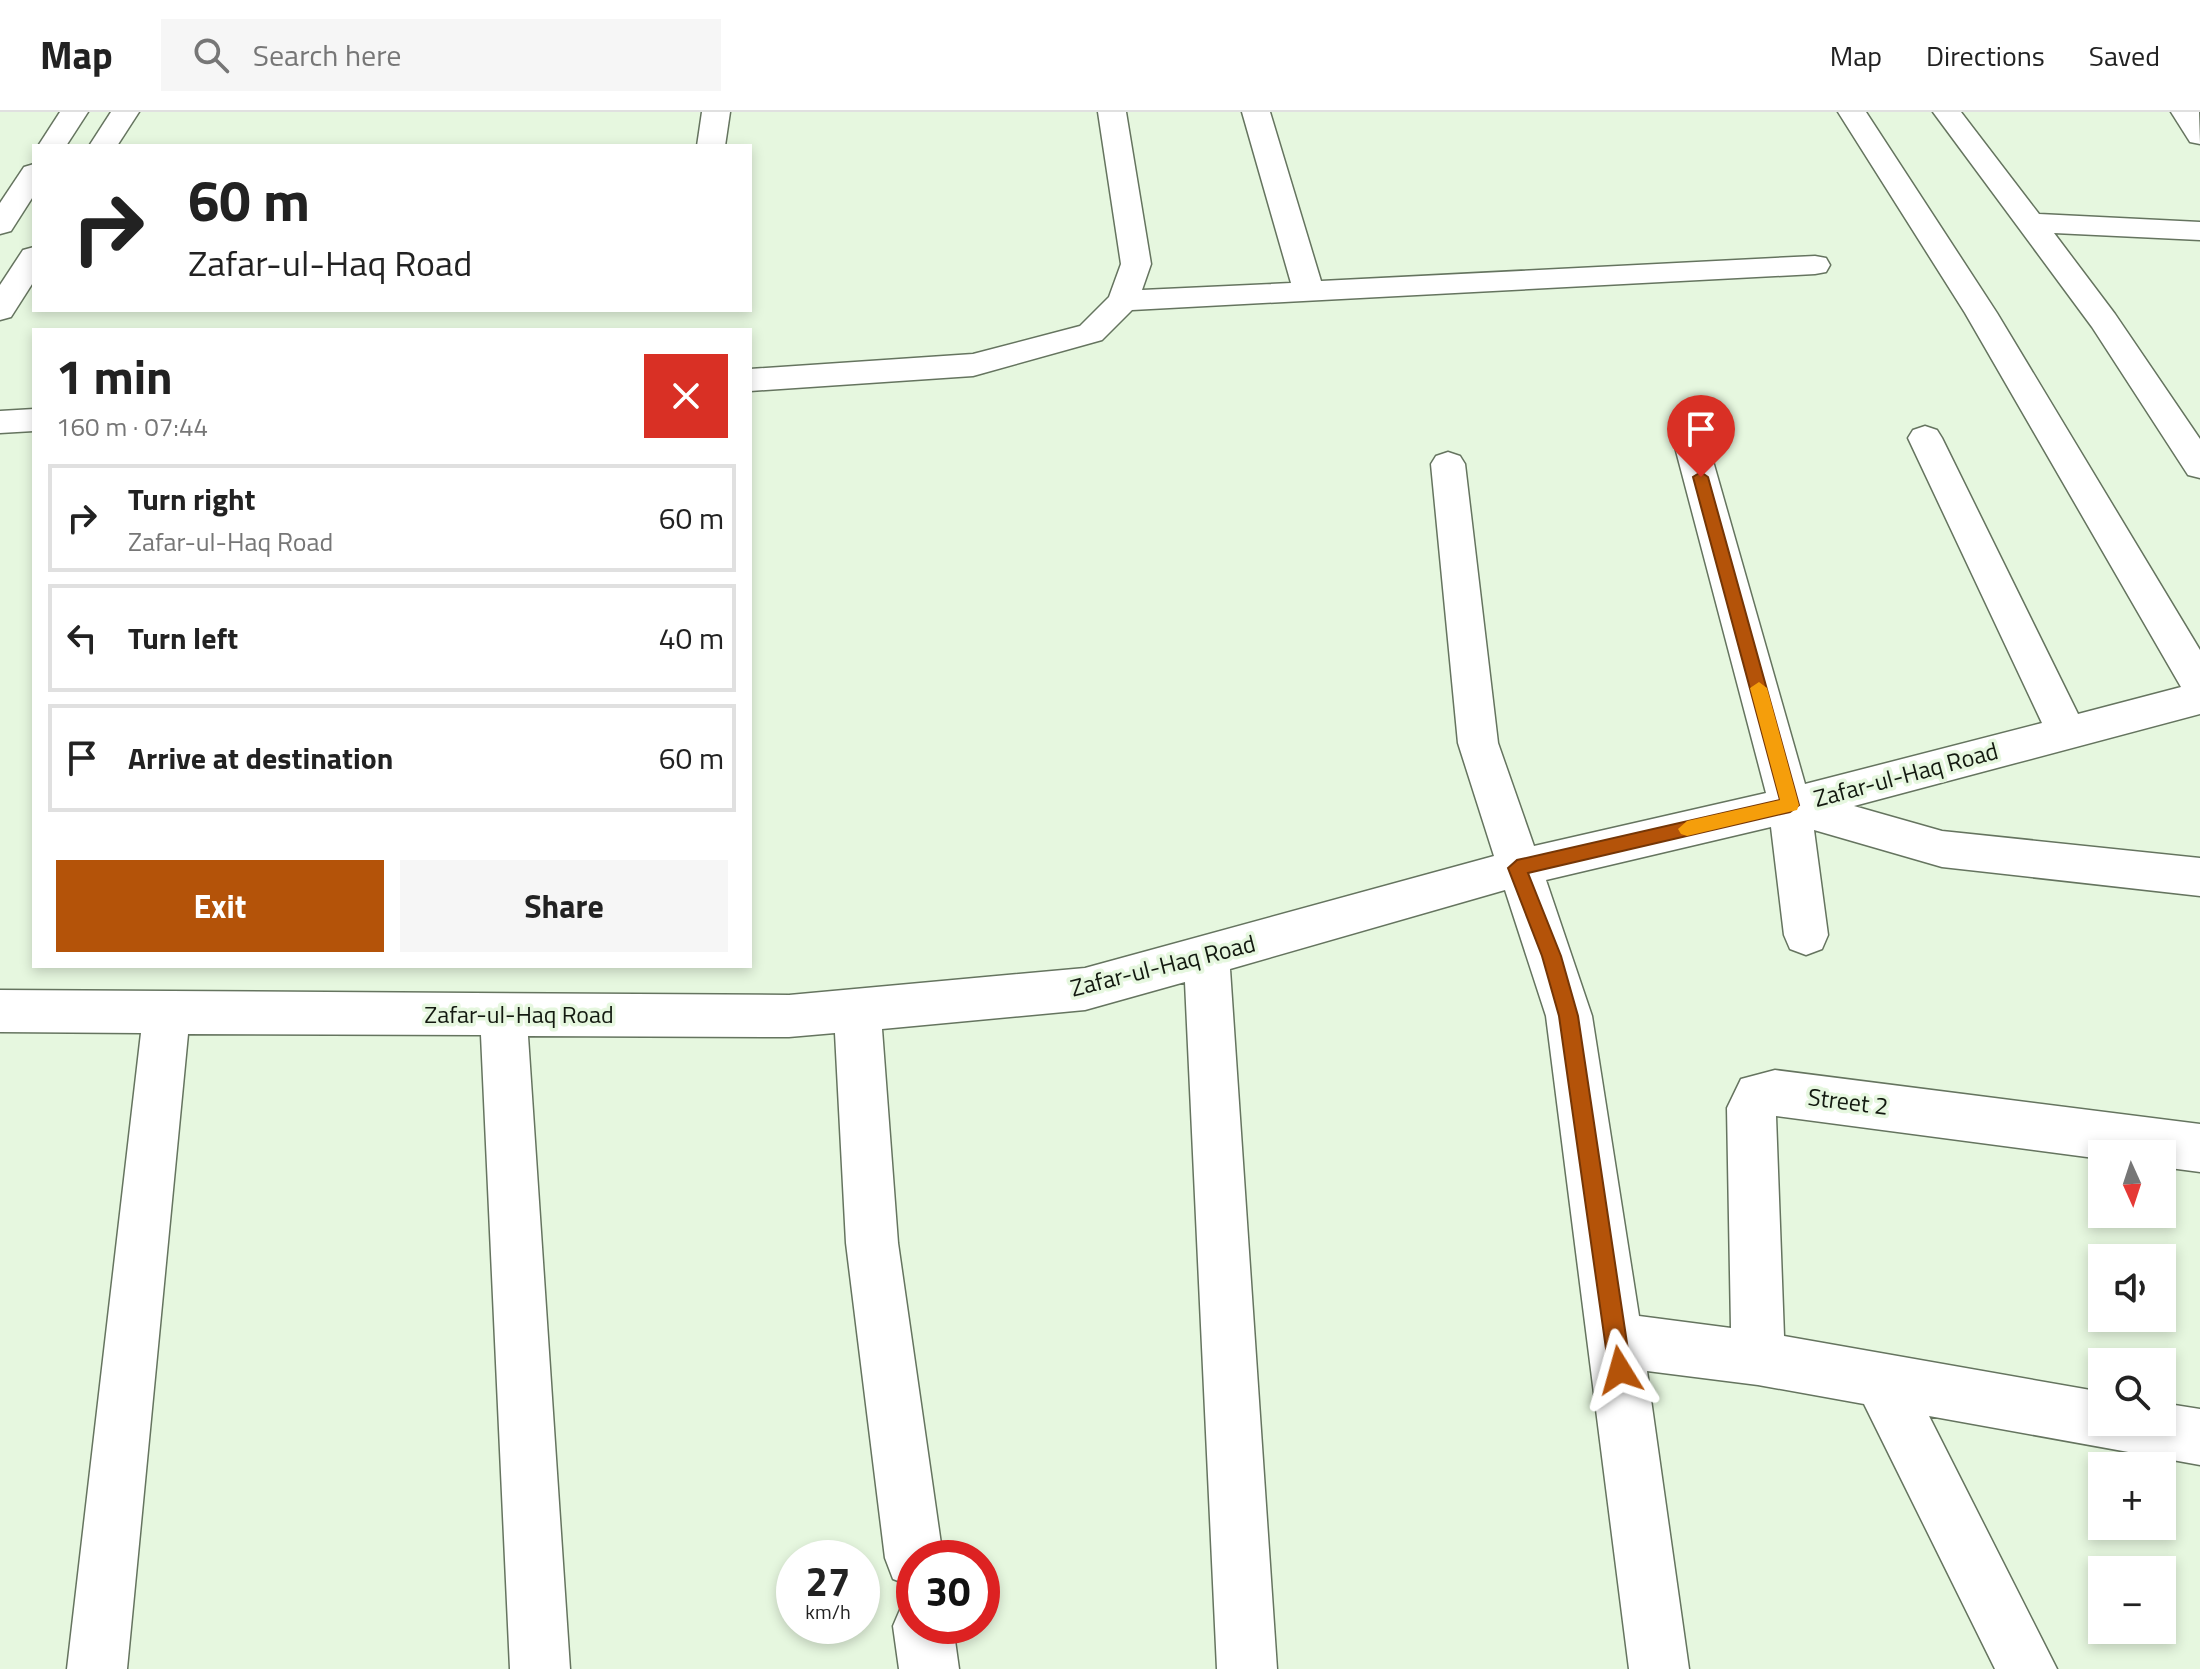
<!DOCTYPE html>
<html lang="en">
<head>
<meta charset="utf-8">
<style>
  body { margin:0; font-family:"Titillium Web",sans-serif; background:#f6f6f6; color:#222; height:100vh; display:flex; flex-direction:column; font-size:30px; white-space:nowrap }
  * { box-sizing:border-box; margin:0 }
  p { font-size:26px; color:#767676 }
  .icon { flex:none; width:44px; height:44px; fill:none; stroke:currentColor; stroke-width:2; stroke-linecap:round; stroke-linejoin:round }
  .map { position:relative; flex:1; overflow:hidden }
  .drawer { position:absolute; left:32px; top:216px; width:720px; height:640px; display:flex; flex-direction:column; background:#fff; border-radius:0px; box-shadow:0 4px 12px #0003 }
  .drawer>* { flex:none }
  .banner { position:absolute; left:32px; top:32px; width:720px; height:168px; border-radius:0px; box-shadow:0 4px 12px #0003; background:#fff; color:#222; overflow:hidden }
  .needle { width:52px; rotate:177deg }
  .buttons { position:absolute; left:2088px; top:1028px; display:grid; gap:16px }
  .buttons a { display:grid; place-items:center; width:88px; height:88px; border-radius:0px; background:#fff; box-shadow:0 4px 12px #0003; font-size:40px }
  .speed { position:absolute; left:776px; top:1428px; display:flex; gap:16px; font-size:40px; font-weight:700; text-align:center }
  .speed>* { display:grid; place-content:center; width:104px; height:104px; border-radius:50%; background:#fff; box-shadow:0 4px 12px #0003; line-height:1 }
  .speed small { font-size:20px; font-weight:400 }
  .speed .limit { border:12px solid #d22; background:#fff; color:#111 }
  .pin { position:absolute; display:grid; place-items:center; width:68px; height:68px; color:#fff; margin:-82px -34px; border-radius:50% 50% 50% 0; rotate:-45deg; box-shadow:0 0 8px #0007 }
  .pin .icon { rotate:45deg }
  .me { position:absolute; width:88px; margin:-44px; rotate:352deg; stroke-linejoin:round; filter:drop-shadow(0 0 6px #0008) }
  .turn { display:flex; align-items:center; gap:28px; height:168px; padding:0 24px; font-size:36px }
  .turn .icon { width:104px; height:104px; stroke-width:2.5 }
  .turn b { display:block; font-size:56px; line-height:68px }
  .round { display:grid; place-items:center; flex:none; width:84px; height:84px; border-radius:0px; background:#f6f6f6 }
  .summary { display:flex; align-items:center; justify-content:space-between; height:136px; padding:0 24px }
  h1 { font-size:48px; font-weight:700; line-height:60px }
  .primary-button { display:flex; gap:16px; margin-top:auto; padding:16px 24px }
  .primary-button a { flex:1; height:92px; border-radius:0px; background:#b45309; color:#fff; font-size:32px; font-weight:700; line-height:92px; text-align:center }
  .primary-button a+a { background:#f6f6f6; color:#222 }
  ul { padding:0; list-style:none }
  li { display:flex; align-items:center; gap:24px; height:108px; margin:0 16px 12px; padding:0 8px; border:4px solid #e0e0e0; border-radius:0px }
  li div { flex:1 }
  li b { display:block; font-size:30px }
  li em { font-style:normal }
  header { display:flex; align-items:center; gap:48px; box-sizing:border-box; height:112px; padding:0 40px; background:#fff; border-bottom:2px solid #e0e0e0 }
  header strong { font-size:38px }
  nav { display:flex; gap:44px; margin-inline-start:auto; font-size:28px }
  .search { width:560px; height:72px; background:#f6f6f6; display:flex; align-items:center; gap:20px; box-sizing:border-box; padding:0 28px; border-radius:0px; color:#767676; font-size:30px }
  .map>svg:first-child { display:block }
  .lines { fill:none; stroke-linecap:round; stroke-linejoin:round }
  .minor-casing { stroke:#65745f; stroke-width:3 }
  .major-casing { stroke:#65745f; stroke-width:3 }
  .minor { fill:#fff; fill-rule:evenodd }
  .major { fill:#fff; fill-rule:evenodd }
  .route { fill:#b45309; stroke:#753606; stroke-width:2 }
  .slow { fill:#f59e0b }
  .labels { text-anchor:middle; stroke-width:7; stroke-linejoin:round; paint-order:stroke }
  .street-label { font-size:24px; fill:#131910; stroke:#e6f7df }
</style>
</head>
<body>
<header>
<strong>Map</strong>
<div class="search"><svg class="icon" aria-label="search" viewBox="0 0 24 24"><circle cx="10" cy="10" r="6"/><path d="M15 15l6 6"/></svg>Search here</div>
<nav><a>Map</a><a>Directions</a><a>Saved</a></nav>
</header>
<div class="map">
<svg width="2200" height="1557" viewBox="0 0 2200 1557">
  <rect width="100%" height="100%" fill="#e6f7df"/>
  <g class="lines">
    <defs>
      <g id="minor">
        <polygon points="702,0 730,0 725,34 697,34"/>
        <polygon points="1098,0 1126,0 1151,152 1142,178 1291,171 1242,0 1270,0 1321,169 1815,144 1826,146 1830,153 1826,160 1815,162 1132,198 1102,228 973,264 750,279 750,257 973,242 1080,214 1109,185 1121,152"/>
        <polygon points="1838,0 1866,0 1997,201 2200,538 2200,602 1854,694 1942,719 2200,746 2200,784 1942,755 1814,718 1828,823 1822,837 1806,843 1790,837 1784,823 1771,715 1546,768 1592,904 1639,1204 1731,1216 1727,996 1741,967 1775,958 2200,1012 2200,1060 2162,1055 2162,1042 2102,1042 2102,1047 1776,1004 1784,1224 2102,1280 2102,1310 2162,1310 2162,1291 2200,1297 2200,1353 1929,1304 2057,1557 1995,1557 1864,1292 1758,1273 1647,1259 1689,1557 1629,1557 1546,904 1505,778 1230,857 1277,1557 1217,1557 1185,870 1085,898 882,917 898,1131 943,1446 914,1446 914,1475 893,1467 885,1446 846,1131 835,921 789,925 528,924 570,1557 510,1557 481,923 188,922 127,1557 67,1557 141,921 0,920 0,878 789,883 1085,856 1494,744 1458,631 1431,352 1436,344 1448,340 1460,344 1465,352 1498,631 1534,734 1766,681 1675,335 1680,327 1692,323 1704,327 1709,335 1805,672 2042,611 1908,326 1913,318 1925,314 1937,318 1942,326 2078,602 2181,575 1965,201"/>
        <polygon points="1933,0 1961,0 2039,102 2200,110 2200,128 2054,121 2115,202 2200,327 2200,366 2188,363 2092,215"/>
        <polygon points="2171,0 2199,0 2200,32 2190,30"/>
        <polygon points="34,297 34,319 0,321 0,299"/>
        <polygon points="914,1488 914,1514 953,1514 959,1557 899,1557 893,1514 902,1493"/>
      </g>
      <g id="major">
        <polygon points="60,0 88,0 66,34 38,34"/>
        <polygon points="111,0 139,0 117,34 89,34"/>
        <polygon points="34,52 34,83 11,119 0,122 0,91 24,55"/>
        <polygon points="34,135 34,169 11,205 0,208 0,173 23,138"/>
      </g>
    </defs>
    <!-- minor casing -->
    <use href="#minor" class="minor-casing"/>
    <!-- major casing -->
    <use href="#major" class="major-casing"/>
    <!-- minor -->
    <use href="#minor" class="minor"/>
    <!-- major -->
    <use href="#major" class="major"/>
  </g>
  <!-- route -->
  <polygon class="route" points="1701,360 1708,365 1799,693 1790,700 1528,761 1561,844 1578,904 1631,1258 1628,1266 1620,1269 1612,1266 1609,1258 1559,904 1542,844 1508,756 1517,748 1780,688 1693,365"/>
  <!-- slow -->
  <polygon class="slow" points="1759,570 1767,576 1799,693 1797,698 1687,724 1681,722 1678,717 1687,709 1780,688 1750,576"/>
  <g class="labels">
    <!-- street labels -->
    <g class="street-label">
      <text transform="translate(1906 663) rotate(-15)" y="8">Zafar-ul-Haq Road</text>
      <text transform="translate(1163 854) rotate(-14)" y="8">Zafar-ul-Haq Road</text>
      <text x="519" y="911">Zafar-ul-Haq Road</text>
      <text transform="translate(1848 990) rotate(7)" y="8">Street 2</text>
    </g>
  </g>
</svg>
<div class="buttons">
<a><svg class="needle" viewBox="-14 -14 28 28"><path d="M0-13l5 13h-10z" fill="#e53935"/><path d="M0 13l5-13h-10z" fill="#767676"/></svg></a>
<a><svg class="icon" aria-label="sound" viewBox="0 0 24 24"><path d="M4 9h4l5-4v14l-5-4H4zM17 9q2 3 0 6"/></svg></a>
<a><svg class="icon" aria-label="search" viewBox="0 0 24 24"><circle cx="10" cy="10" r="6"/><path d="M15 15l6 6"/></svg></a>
<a>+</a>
<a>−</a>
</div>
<div class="speed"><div>27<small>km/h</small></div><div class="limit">30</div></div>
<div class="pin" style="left:1701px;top:365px;background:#d93025"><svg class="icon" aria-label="arrive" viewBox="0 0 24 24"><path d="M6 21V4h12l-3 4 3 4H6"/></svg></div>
<svg class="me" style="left:1620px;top:1258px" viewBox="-20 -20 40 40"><path d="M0-17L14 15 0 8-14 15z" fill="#b45309" stroke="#fff" stroke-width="4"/></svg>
<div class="banner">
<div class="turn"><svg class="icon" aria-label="right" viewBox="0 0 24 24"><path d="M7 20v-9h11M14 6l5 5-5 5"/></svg><div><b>60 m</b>Zafar-ul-Haq Road</div></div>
</div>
<section class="drawer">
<div class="summary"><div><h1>1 min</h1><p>160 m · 07:44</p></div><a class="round" style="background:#d93025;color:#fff"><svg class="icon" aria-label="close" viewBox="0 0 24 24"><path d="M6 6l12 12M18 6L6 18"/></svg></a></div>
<ul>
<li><svg class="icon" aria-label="right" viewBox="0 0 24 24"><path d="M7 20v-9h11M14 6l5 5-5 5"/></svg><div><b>Turn right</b><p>Zafar-ul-Haq Road</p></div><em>60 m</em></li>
<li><svg class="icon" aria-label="left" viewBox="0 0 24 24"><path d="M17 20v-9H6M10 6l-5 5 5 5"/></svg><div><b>Turn left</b></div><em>40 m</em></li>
<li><svg class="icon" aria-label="arrive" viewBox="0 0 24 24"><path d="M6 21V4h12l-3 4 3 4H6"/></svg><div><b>Arrive at destination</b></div><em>60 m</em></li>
</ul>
<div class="primary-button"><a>Exit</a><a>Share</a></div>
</section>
</div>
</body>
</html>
